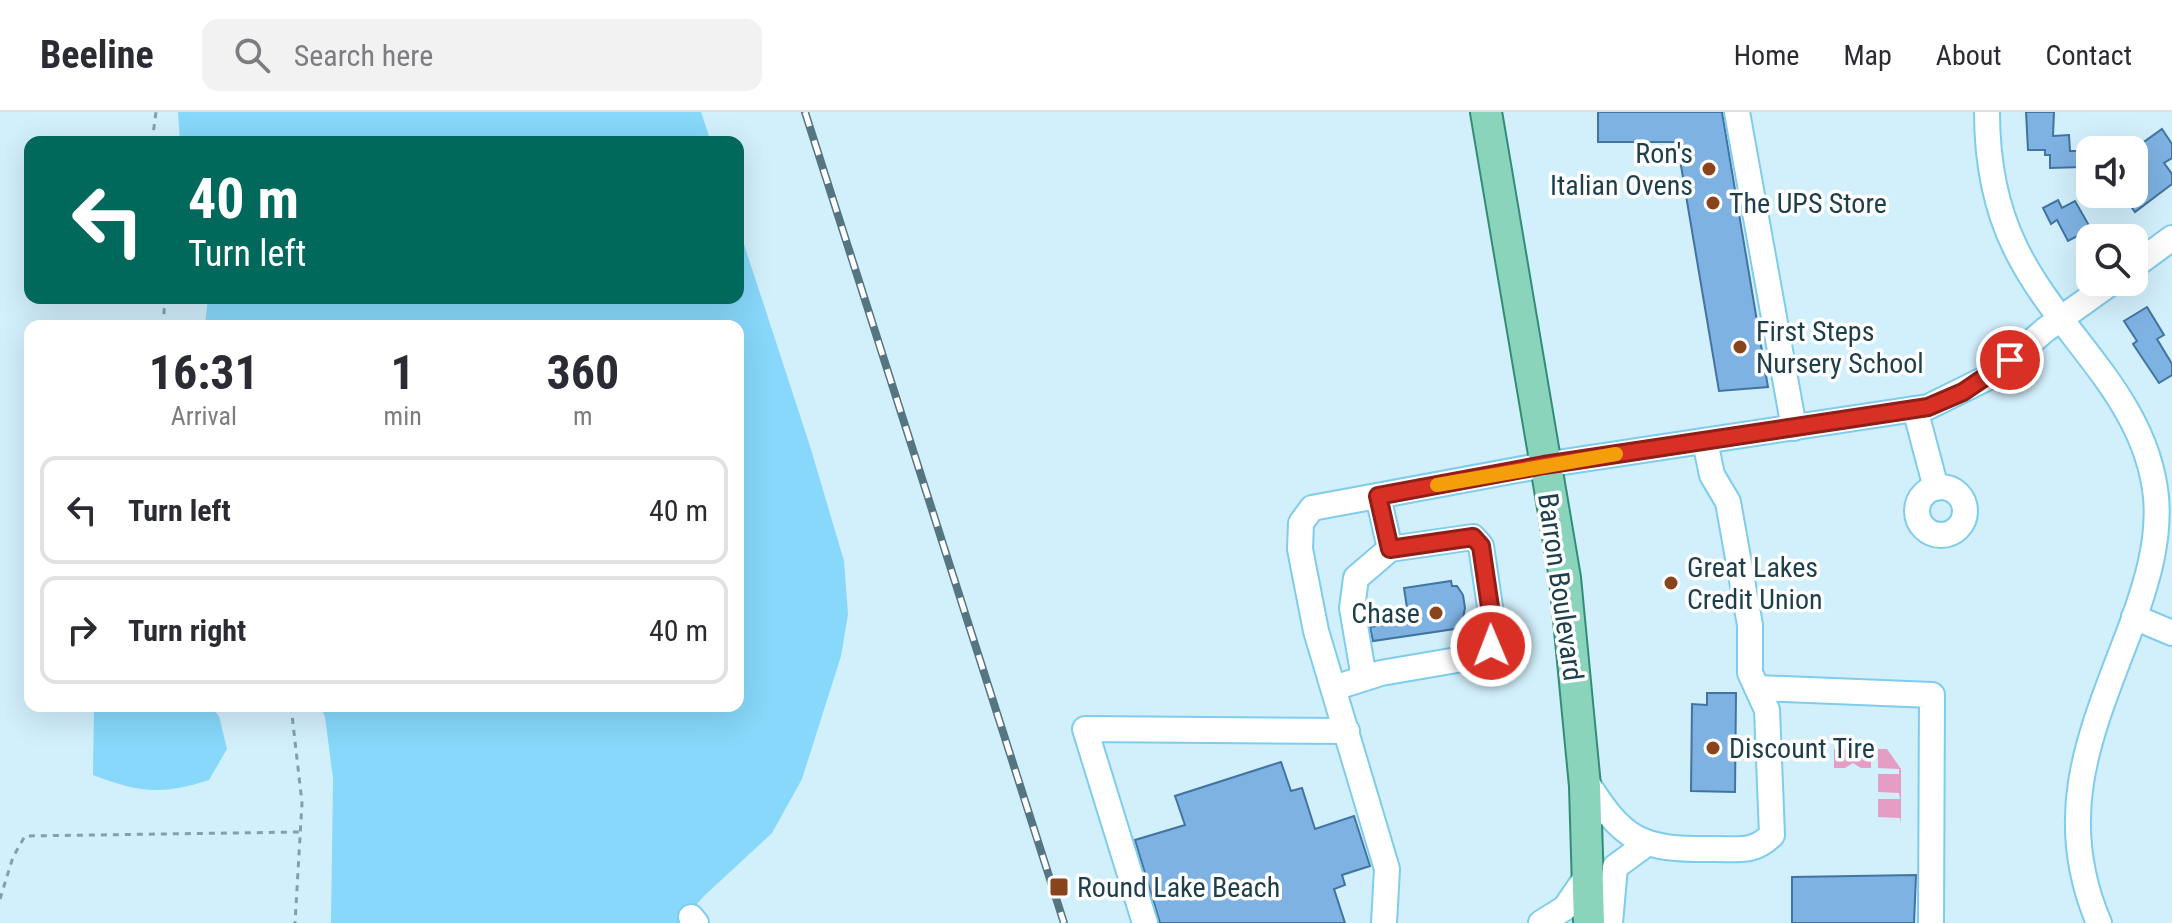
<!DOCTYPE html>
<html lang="en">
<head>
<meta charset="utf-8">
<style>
  body { margin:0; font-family:"Roboto Condensed",sans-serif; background:#f2f2f3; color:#2b2b33; height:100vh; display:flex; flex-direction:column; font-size:30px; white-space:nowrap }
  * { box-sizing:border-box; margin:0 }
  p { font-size:26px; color:#7c7c81 }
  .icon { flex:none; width:44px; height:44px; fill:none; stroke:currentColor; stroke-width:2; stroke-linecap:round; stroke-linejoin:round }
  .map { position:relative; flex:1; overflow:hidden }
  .sheet { position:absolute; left:24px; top:208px; width:720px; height:392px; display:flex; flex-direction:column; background:#fff; border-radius:16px; box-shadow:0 8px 32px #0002 }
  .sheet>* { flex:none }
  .hud { position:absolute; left:24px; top:24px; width:720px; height:168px; border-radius:16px; box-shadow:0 8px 32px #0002; background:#00695c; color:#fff; overflow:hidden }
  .controls { position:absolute; left:2076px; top:24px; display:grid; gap:16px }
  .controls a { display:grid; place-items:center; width:72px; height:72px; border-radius:16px; background:#fff; box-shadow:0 8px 32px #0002; font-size:40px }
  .pin { position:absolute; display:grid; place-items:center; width:68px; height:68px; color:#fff; margin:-34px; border:4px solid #fff; border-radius:50%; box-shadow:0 2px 8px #0007 }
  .me { position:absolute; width:88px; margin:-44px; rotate:359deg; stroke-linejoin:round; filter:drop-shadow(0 0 6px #0008) }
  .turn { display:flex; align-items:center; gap:28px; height:168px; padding:0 32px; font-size:36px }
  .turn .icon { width:104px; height:104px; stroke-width:2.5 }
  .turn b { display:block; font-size:56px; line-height:68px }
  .eta { display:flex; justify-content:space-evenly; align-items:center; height:136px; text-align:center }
  .eta b { font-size:48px; font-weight:700; line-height:56px }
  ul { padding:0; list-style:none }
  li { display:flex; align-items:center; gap:24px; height:108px; margin:0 16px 12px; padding:0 16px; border:4px solid #e1e1e2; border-radius:16px }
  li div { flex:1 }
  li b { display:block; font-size:30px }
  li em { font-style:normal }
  header { display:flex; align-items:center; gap:48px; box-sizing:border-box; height:112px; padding:0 40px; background:#fff; border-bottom:2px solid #e1e1e2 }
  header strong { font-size:38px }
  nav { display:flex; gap:44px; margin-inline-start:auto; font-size:28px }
  .search { width:560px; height:72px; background:#f2f2f3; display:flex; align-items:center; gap:20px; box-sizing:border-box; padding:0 28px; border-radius:16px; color:#7c7c81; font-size:30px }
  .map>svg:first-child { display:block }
  .green { fill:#e59dc3 }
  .water { fill:#87d8fa }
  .building { fill:#7eb2e2; stroke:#4174a0; stroke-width:2 }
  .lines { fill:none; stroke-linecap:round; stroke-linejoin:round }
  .minor-casing { stroke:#7fcced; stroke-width:28 }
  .major-casing { stroke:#328d77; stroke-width:34 }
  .path { stroke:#81a0ad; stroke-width:3; stroke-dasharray:6 6; stroke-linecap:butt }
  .minor { stroke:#fff; stroke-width:24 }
  .major { stroke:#8bd4bc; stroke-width:30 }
  .rail-casing { stroke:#557582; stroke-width:8 }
  .rail { stroke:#fff; stroke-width:5; stroke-dasharray:15; stroke-linecap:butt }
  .route-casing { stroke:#8d1f18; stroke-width:20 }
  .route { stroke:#d93025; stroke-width:14 }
  .slow { stroke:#f59e0b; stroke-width:14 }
  .poi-dot { fill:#89431d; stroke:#fff; stroke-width:3 }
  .labels { text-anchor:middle; stroke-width:7; stroke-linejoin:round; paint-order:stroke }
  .poi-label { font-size:28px; fill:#1d3e4b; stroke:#fff; text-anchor:start }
  .street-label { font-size:28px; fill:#1d3e4b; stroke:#fff }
</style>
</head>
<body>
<header>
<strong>Beeline</strong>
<div class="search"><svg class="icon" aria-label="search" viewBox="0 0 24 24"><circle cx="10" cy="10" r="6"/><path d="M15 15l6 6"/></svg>Search here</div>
<nav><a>Home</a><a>Map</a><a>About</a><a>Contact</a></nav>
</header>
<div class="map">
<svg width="2172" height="811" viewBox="0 0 2172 811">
  <rect width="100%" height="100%" fill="#d2effc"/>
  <!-- green -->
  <g class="green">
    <polygon points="1834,637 1871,637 1871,656 1861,656 1853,651 1845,656 1834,656"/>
    <polygon points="1878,637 1887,637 1901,657 1901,712 1900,706 1878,705 1878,687 1900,687 1899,681 1878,680 1878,662 1899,662 1899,657 1878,656"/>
  </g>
  <!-- water -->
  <g class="water">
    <polygon points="178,0 701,0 711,30 180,30"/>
    <polygon points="738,114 810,334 844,449 848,502 841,544 802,667 772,721 705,783 680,811 331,811 333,666 325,605 320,594 738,594 738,214 205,214 208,186 738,186"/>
    <path d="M94,594h116l9,10 8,33 -18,31c-46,15 -70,13 -116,-5z"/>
  </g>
  <!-- building -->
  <g class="building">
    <polygon points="1598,0 1722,0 1768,275 1719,279 1677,30 1598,30"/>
    <polygon points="2026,0 2054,0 2053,24 2069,23 2070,39 2082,39 2082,55 2050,56 2050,43 2045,43 2045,38 2028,38"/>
    <polygon points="2162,17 2172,32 2172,46 2164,51 2172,62 2172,72 2135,100 2122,82 2134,82 2134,37"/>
    <polygon points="2058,88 2062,96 2075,89 2091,117 2068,129 2057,108 2051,112 2043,96"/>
    <polygon points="2147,195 2164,223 2157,227 2172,252 2172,263 2159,271 2133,232 2137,229 2124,209"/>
    <polygon points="1451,469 1452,474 1457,474 1463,483 1465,496 1461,516 1373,529 1370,515 1409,509 1404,476"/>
    <polygon points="1707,581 1736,581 1735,680 1691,679 1692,592 1707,593"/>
    <polygon points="1281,650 1291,679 1302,676 1315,717 1354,704 1370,754 1342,763 1345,773 1334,777 1345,811 1160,811 1135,728 1185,713 1175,684"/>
    <polygon points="1916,763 1914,811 1792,811 1792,765"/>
  </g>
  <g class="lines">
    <defs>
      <g id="minor">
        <polyline points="1737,0 1794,316"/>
        <path d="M1987,0c0,45 8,94 28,135 42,88 131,148 141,250 4,45 -10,88 -25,130 -39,103 -79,186 -32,296"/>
        <polyline points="2134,154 2172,126"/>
        <polyline points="1915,297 1936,376"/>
        <circle cx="1941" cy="399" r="24"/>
        <polyline points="1378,384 1390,437"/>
        <polyline points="2134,505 2172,521"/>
        <polyline points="1334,576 1381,561 1480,544 1491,534 1494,522 1481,434 1473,425 1390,437 1356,466 1352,496 1364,566"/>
        <polyline points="1757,576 1932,583 1931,811"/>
        <path d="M1584,666c40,64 56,72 131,71 26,0 38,4 57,-14l-5,-125 -17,-37v-48l-22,-123 -16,-27 -7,-34"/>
        <polyline points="691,805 696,811"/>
        <polyline points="1145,811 1085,617 1347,619"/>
        <polyline points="1384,811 1387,757 1316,519 1300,437 1301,411 1312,396 1544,353 1928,295 1993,263 2045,218 2112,170"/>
        <polyline points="1541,811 1565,796 1589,761"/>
        <polyline points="1610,811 1615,755 1645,733"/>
      </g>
      <polyline id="major" points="1486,0 1565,466 1585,674 1589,811"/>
    </defs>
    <!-- minor casing -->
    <use href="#minor" class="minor-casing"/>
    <!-- major casing -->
    <use href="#major" class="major-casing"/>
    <!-- path -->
    <g class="path">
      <polyline points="152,30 156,0"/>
      <polyline points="163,214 165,186"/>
      <polyline points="291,594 302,691 295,811"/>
      <polyline points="0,787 13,745 25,724 300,720"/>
    </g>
    <!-- minor -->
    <use href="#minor" class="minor"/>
    <!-- major -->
    <use href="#major" class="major"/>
    <defs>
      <polyline id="rail" points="805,0 1064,811"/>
    </defs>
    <!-- rail casing -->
    <use href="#rail" class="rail-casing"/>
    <!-- rail -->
    <use href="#rail" class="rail"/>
  </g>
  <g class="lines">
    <defs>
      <polyline id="route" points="1491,534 1494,522 1481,434 1473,425 1390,437 1378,384 1544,353 1928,295 1963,280 2010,248"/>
    </defs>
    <!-- route casing -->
    <use href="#route" class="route-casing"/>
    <!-- route -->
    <use href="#route" class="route"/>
    <!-- slow -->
    <polyline class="slow" points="1437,373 1616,342"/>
  </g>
  <!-- markers -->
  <g class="poi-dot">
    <circle cx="1709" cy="57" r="8"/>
    <circle cx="1713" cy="91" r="8"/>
    <circle cx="1740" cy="235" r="8"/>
    <circle cx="1671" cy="471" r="8"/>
    <circle cx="1436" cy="501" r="8"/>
    <circle cx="1713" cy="636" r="8"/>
    <rect x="1049" y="765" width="20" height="20" rx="4"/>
  </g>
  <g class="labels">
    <!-- poi labels -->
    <g class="poi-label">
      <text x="1693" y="51" text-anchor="end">Ron's<tspan x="1693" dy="32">Italian Ovens</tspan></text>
      <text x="1729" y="101">The UPS Store</text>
      <text x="1756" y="229">First Steps<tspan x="1756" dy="32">Nursery School</tspan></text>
      <text x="1687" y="465">Great Lakes<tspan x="1687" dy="32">Credit Union</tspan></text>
      <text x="1420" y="511" text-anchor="end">Chase</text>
      <text x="1729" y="646">Discount Tire</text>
      <text x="1077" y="785">Round Lake Beach</text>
    </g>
    <!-- street labels -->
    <g class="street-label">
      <text transform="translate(1561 475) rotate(82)" y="10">Barron Boulevard</text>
    </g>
  </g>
</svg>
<div class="controls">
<a><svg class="icon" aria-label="sound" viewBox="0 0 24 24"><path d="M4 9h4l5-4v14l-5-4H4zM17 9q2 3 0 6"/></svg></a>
<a><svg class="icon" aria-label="search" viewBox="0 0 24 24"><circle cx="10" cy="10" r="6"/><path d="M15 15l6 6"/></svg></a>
</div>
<div class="pin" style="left:2010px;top:248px;background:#d93025"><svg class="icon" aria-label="arrive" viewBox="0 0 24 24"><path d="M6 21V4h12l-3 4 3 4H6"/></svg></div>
<svg class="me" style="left:1491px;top:534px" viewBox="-20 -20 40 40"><circle r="17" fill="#d93025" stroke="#fff" stroke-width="3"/><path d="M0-11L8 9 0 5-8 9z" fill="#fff"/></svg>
<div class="hud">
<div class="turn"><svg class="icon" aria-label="left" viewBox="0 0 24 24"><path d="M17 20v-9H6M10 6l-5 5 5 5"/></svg><div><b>40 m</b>Turn left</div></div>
</div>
<section class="sheet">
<div class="eta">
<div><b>16:31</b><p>Arrival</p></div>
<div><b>1</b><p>min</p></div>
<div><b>360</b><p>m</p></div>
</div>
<ul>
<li><svg class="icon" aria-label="left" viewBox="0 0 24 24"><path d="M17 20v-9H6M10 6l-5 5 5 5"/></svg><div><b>Turn left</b></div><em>40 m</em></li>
<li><svg class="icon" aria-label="right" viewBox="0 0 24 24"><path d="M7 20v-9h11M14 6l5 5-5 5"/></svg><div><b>Turn right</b></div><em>40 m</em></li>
</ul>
</section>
</div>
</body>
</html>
